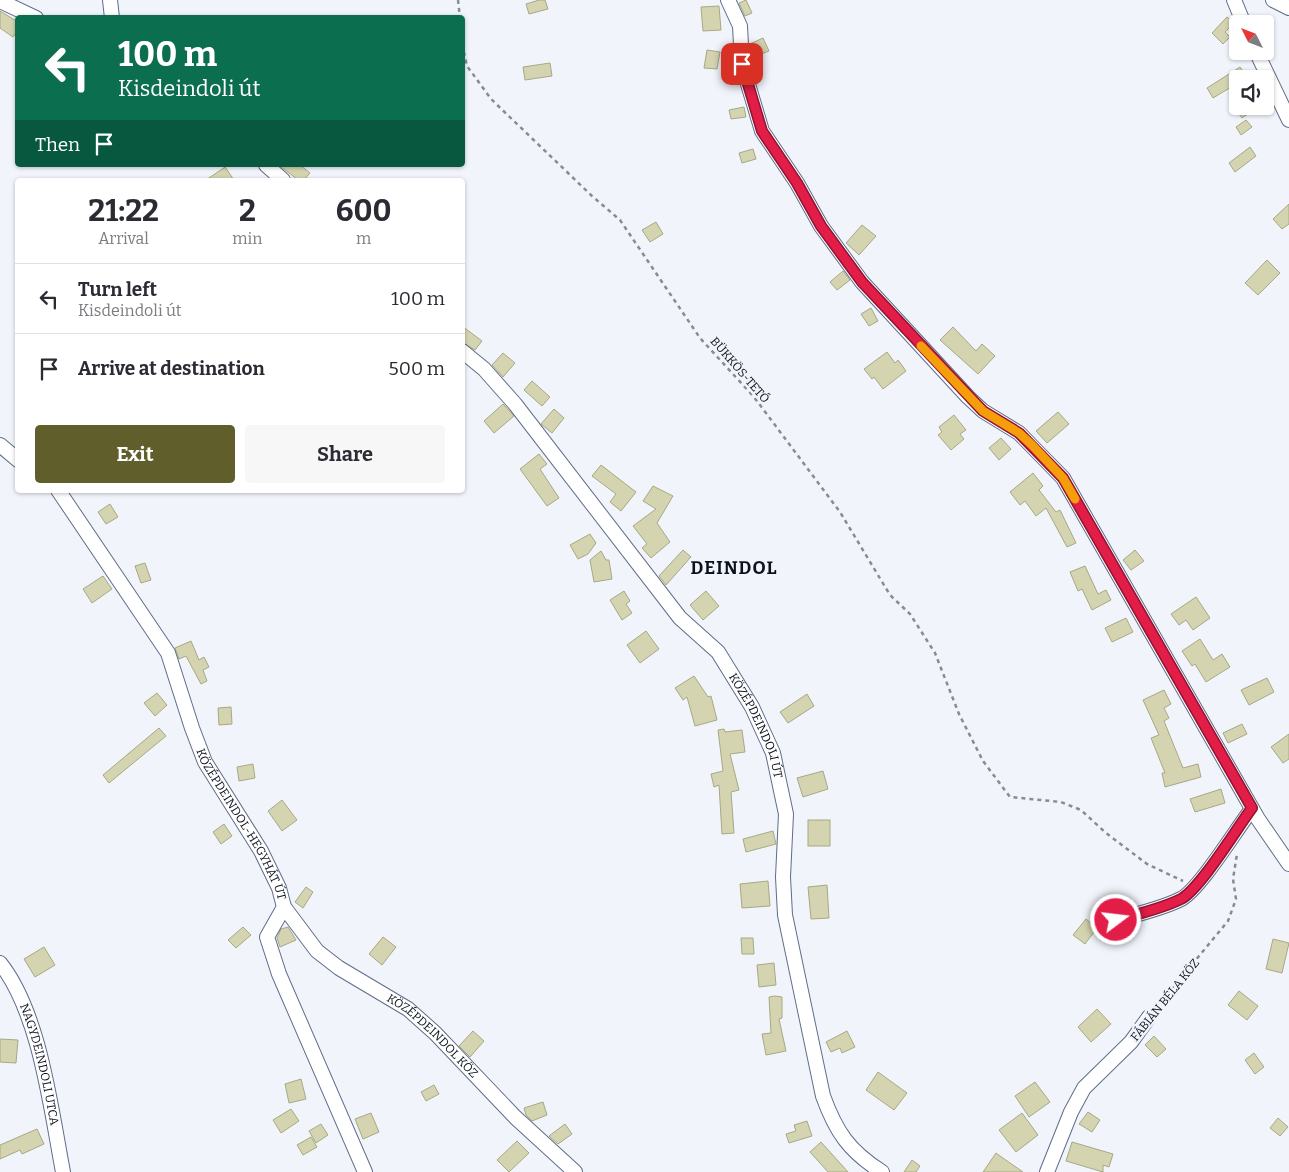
<!DOCTYPE html>
<html lang="en">
<head>
<meta charset="utf-8">
<style>
  body { margin:0; font-family:Bitter,serif; background:#f7f7f7; color:#2b2b33; height:100vh; display:flex; flex-direction:column; font-size:19px; white-space:nowrap }
  * { box-sizing:border-box; margin:0 }
  p { font-size:16px; color:#7c7c81 }
  .icon { flex:none; width:28px; height:28px; fill:none; stroke:currentColor; stroke-width:2; stroke-linecap:round; stroke-linejoin:round }
  .map { position:relative; flex:1; overflow:hidden }
  .details { position:absolute; left:15px; top:178px; width:450px; height:315px; display:flex; flex-direction:column; background:#fff; border-radius:5px; box-shadow:0 1px 4px #0004 }
  .details>* { flex:none }
  .hud { position:absolute; left:15px; top:15px; width:450px; height:152px; border-radius:5px; box-shadow:0 1px 4px #0004; background:#0b6e4f; color:#fff; overflow:hidden }
  .needle { width:32px; rotate:312deg }
  .tools { position:absolute; left:1229px; top:15px; display:grid; gap:10px }
  .tools a { display:grid; place-items:center; width:45px; height:45px; border-radius:5px; background:#fff; box-shadow:0 1px 4px #0004; font-size:25px }
  .pin { position:absolute; display:grid; place-items:center; width:42px; height:42px; color:#fff; margin:-21px; border-radius:10px; box-shadow:0 2px 8px #0006 }
  .me { position:absolute; width:55px; margin:-28px; rotate:75deg; stroke-linejoin:round; filter:drop-shadow(0 0 4px #0008) }
  .turn { display:flex; align-items:center; gap:18px; height:105px; padding:0 20px; font-size:22px }
  .turn .icon { width:65px; height:65px; stroke-width:2.5 }
  .turn b { display:block; font-size:35px; line-height:42px }
  .then { display:flex; align-items:center; height:48px; padding:0 20px; background:#0003; gap:10px; font-size:19px }
  .eta { display:flex; justify-content:space-evenly; align-items:center; height:85px; text-align:center }
  .eta b { font-size:30px; font-weight:700; line-height:35px }
  .button { display:flex; gap:10px; margin-top:auto; padding:10px 20px }
  .button a { flex:1; height:58px; border-radius:5px; background:#605f2c; color:#fff; font-size:20px; font-weight:700; line-height:58px; text-align:center }
  .button a+a { background:#f7f7f7; color:#2b2b33 }
  ul { padding:0; list-style:none }
  li { display:flex; align-items:center; gap:15px; height:70px; padding:0 20px; border-top:1px solid #e1e1e2 }
  li div { flex:1 }
  li b { display:block; font-size:19px }
  li em { font-style:normal }
  .map>svg:first-child { display:block }
  .building { fill:#d4d4b0; stroke:#a7a885 }
  .lines { fill:none; stroke-linecap:round; stroke-linejoin:round }
  .street-casing { stroke:#606d89; stroke-width:16 }
  .path { stroke:#878b94; stroke-width:2.5; stroke-dasharray:4 4; stroke-linecap:butt }
  .street { stroke:#fff; stroke-width:14 }
  .route-casing { stroke:#92132f; stroke-width:12 }
  .route { stroke:#e11d48; stroke-width:9 }
  .slow { stroke:#f59e0b; stroke-width:9 }
  .labels { text-anchor:middle; stroke-width:5; stroke-linejoin:round; paint-order:stroke }
  .street-label { font-size:12px; fill:#0c111c; stroke:#f1f5fb }
  .district-label { font-size:18px; font-weight:bold; letter-spacing:1px; fill:#0c111c; stroke:#f1f5fb }
</style>
</head>
<body>
<div class="map">
<svg width="1289" height="1172" viewBox="0 0 1289 1172">
  <rect width="100%" height="100%" fill="#f1f5fb"/>
  <!-- building -->
  <g class="building">
    <polygon points="539,0 545,0 548,9 529,14 526,4"/>
    <polygon points="746,0 752,13 745,16 739,3"/>
    <polygon points="719,6 721,30 703,31 701,7"/>
    <polygon points="0,11 18,22 18,30 13,37 0,28"/>
    <polygon points="1227,17 1234,23 1225,32 1230,37 1223,44 1212,33"/>
    <polygon points="763,38 769,51 751,58 750,44"/>
    <polygon points="707,50 720,52 717,69 704,68"/>
    <polygon points="550,63 552,76 525,80 523,67"/>
    <polygon points="1240,67 1248,79 1238,79 1238,83 1213,98 1207,88"/>
    <polygon points="1242,106 1259,106 1242,118 1236,110"/>
    <polygon points="744,107 746,117 731,119 729,110"/>
    <polygon points="1246,120 1252,127 1241,135 1236,127"/>
    <polygon points="1250,147 1256,156 1235,172 1229,163"/>
    <polygon points="753,149 756,159 742,163 739,153"/>
    <polygon points="279,165 300,165 310,173 304,180 298,180"/>
    <polygon points="225,167 234,180 206,180"/>
    <polygon points="1289,204 1289,224 1282,229 1273,219"/>
    <polygon points="656,222 663,234 650,242 642,230"/>
    <polygon points="862,225 876,236 859,255 846,243"/>
    <polygon points="1267,260 1280,273 1258,295 1245,283"/>
    <polygon points="843,271 850,280 837,290 830,282"/>
    <polygon points="871,308 878,321 869,326 861,314"/>
    <polygon points="462,326 482,341 475,350 462,342"/>
    <polygon points="953,327 976,351 982,344 995,356 978,374 940,340"/>
    <polygon points="887,352 895,363 898,360 906,371 883,389 874,377 872,379 864,369"/>
    <polygon points="503,353 515,363 503,377 492,365"/>
    <polygon points="532,381 550,397 542,406 524,390"/>
    <polygon points="503,404 514,416 494,433 484,421"/>
    <polygon points="554,409 564,418 552,433 541,424"/>
    <polygon points="1058,412 1069,424 1047,443 1036,431"/>
    <polygon points="954,415 966,430 960,434 964,439 951,450 938,435 942,432 939,427"/>
    <polygon points="1001,438 1011,449 999,460 989,448"/>
    <polygon points="539,454 547,464 540,469 559,498 547,506 520,469"/>
    <polygon points="601,465 636,492 621,511 610,502 616,494 592,476"/>
    <polygon points="1033,473 1043,486 1039,490 1056,512 1060,510 1076,543 1067,547 1046,508 1036,516 1025,501 1020,505 1010,492"/>
    <polygon points="653,486 673,496 657,523 670,542 651,558 642,548 647,544 633,526 656,509 643,501"/>
    <polygon points="110,504 118,517 106,524 98,512"/>
    <polygon points="590,534 596,543 588,554 578,559 570,545"/>
    <polygon points="683,550 691,557 666,585 659,576"/>
    <polygon points="1135,550 1144,561 1131,570 1123,560"/>
    <polygon points="601,551 606,560 609,560 612,579 594,582 590,560"/>
    <polygon points="145,563 151,580 141,583 135,566"/>
    <polygon points="1085,566 1098,594 1106,590 1111,600 1092,610 1082,589 1078,591 1070,572"/>
    <polygon points="103,576 112,589 92,603 83,589"/>
    <polygon points="624,591 630,601 626,604 632,613 622,620 610,600"/>
    <polygon points="706,591 719,606 703,620 690,605"/>
    <polygon points="1196,597 1210,618 1193,630 1186,620 1179,625 1171,614"/>
    <polygon points="1126,618 1133,632 1112,642 1105,628"/>
    <polygon points="646,631 659,649 640,663 627,645"/>
    <polygon points="1200,639 1213,660 1222,654 1230,667 1206,682 1195,664 1192,666 1182,651"/>
    <polygon points="191,641 199,660 204,657 209,667 203,670 207,681 201,684 186,656 179,659 175,648"/>
    <polygon points="694,676 708,697 711,696 717,720 695,726 687,697 683,700 675,688"/>
    <polygon points="1267,678 1274,692 1249,705 1241,690"/>
    <polygon points="1164,690 1171,704 1164,708 1169,718 1164,721 1183,768 1198,764 1201,777 1165,787 1162,773 1165,773 1151,738 1159,735 1143,700"/>
    <polygon points="157,693 167,705 155,716 144,703"/>
    <polygon points="807,694 814,706 788,723 780,712"/>
    <polygon points="231,707 232,724 219,725 218,708"/>
    <polygon points="1242,724 1247,734 1228,743 1223,733"/>
    <polygon points="159,728 166,736 109,783 103,775"/>
    <polygon points="724,729 725,732 742,730 745,752 730,754 739,790 731,792 734,833 722,834 719,785 714,787 711,774 723,771 718,730"/>
    <polygon points="1289,734 1289,759 1283,763 1271,747"/>
    <polygon points="253,764 255,778 239,781 237,767"/>
    <polygon points="823,771 828,789 803,797 797,778"/>
    <polygon points="1221,789 1225,803 1195,812 1190,799"/>
    <polygon points="282,800 297,820 282,831 268,811"/>
    <rect x="808" y="820" width="22" height="26"/>
    <polygon points="224,824 232,836 221,844 213,832"/>
    <polygon points="773,831 776,844 746,852 743,839"/>
    <polygon points="768,881 770,906 742,908 740,884"/>
    <polygon points="827,885 829,918 811,919 808,887"/>
    <polygon points="306,887 313,892 303,908 295,902"/>
    <polygon points="1086,919 1097,928 1085,944 1073,935"/>
    <polygon points="243,927 251,935 236,948 228,940"/>
    <polygon points="288,927 296,940 280,947 277,938 281,929"/>
    <polygon points="383,937 396,947 382,965 369,954"/>
    <polygon points="741,938 753,938 754,954 742,954"/>
    <polygon points="1273,939 1289,943 1282,973 1266,969"/>
    <polygon points="44,947 55,965 35,977 24,959"/>
    <polygon points="774,963 776,985 759,987 757,965"/>
    <polygon points="1239,991 1258,1006 1247,1020 1228,1005"/>
    <polygon points="775,996 782,997 782,1018 779,1019 786,1051 766,1055 762,1034 771,1033 769,997"/>
    <polygon points="1097,1009 1111,1024 1091,1042 1078,1027"/>
    <polygon points="473,1031 484,1041 470,1057 459,1046"/>
    <polygon points="847,1031 855,1047 842,1053 840,1048 831,1052 826,1042"/>
    <polygon points="1154,1036 1166,1049 1157,1057 1145,1045"/>
    <polygon points="0,1039 18,1040 16,1063 0,1062"/>
    <polygon points="1254,1053 1264,1067 1255,1074 1245,1060"/>
    <polygon points="878,1072 907,1093 894,1110 866,1090"/>
    <polygon points="301,1079 306,1099 289,1103 285,1084"/>
    <polygon points="1035,1082 1050,1102 1029,1117 1015,1096"/>
    <polygon points="434,1085 439,1094 426,1101 421,1092"/>
    <polygon points="543,1102 547,1115 532,1121 526,1115 524,1108"/>
    <polygon points="291,1109 299,1121 281,1133 273,1120"/>
    <polygon points="1088,1112 1100,1120 1092,1132 1079,1124"/>
    <polygon points="371,1113 379,1132 363,1139 355,1119"/>
    <polygon points="1022,1113 1038,1135 1016,1152 999,1130"/>
    <polygon points="1278,1118 1288,1127 1280,1136 1270,1128"/>
    <polygon points="807,1121 812,1136 789,1143 786,1134 796,1131 794,1125"/>
    <polygon points="321,1124 328,1135 316,1143 309,1131"/>
    <polygon points="565,1124 572,1134 558,1144 549,1136"/>
    <polygon points="37,1129 44,1144 22,1154 20,1150 0,1159 0,1145"/>
    <polygon points="311,1137 317,1147 303,1155 297,1145"/>
    <polygon points="517,1141 529,1153 509,1172 497,1160"/>
    <polygon points="821,1142 848,1172 828,1172 810,1152"/>
    <polygon points="1072,1142 1113,1154 1109,1167 1103,1165 1103,1172 1066,1161"/>
    <polygon points="996,1153 1000,1156 1023,1172 983,1172"/>
    <polygon points="912,1160 920,1166 916,1172 904,1172"/>
  </g>
  <g class="lines">
    <defs>
      <g id="street">
        <polyline points="110,0 112,18"/>
        <polyline points="728,0 740,26 742,64 762,131 797,183 821,226 862,282 968,397 983,411 1019,433 1063,478 1258,819 1289,864"/>
        <polyline points="1234,0 1244,24"/>
        <polyline points="1273,0 1289,8"/>
        <polyline points="0,1 36,18"/>
        <polyline points="1256,51 1289,120"/>
        <polyline points="266,165 283,180"/>
        <path id="s1" d="M462,351l22,18 31,35 165,214 38,34 34,55 21,46 13,61 -3,63 2,38 38,181c13,36 26,55 59,76"/>
        <polyline points="0,445 18,460"/>
        <path id="s2" d="M58,490l110,163 24,75 13,34 56,89 18,37 5,19 -17,30 12,37 86,198"/>
        <path id="s3" d="M284,907l33,44 22,17 69,41 27,24 80,84 60,55"/>
        <path d="M1116,920c22,-6 45,-11 65,-21 19,-10 56,-71 71,-90"/>
        <path id="s4" d="M0,963c40,50 51,147 63,209"/>
        <polyline points="1047,1172 1071,1112 1084,1088 1131,1042 1149,1017"/>
      </g>
    </defs>
    <!-- street casing -->
    <use href="#street" class="street-casing"/>
    <!-- path -->
    <g class="path">
      <polyline points="458,0 460,18"/>
      <polyline points="462,44 467,66 491,99 592,196 620,220 700,338 754,397 840,512 890,595 910,614 935,653 959,714 983,761 1010,797 1061,802 1081,810 1106,833 1147,864 1183,881"/>
      <polyline points="1156,1008 1228,921 1236,899 1233,879 1237,854"/>
    </g>
    <!-- street -->
    <use href="#street" class="street"/>
  </g>
  <g class="lines">
    <defs>
      <path id="route" d="M742,64l20,67 35,52 24,43 41,56 121,129 36,22 44,45 189,330c-15,20 -52,81 -71,91 -20,10 -43,15 -65,21"/>
    </defs>
    <!-- route casing -->
    <use href="#route" class="route-casing"/>
    <!-- route -->
    <use href="#route" class="route"/>
    <!-- slow -->
    <polyline class="slow" points="921,346 983,411 1019,433 1032,445 1063,478 1075,499"/>
  </g>
  <g class="labels">
    <!-- street labels -->
    <g class="street-label">
      <text transform="translate(740 370) rotate(49)" y="4">BÜKKÖS-TETŐ</text>
      <text dy="4" stroke="none"><textPath href="#s1" startOffset="480">KÖZÉPDEINDOLI ÚT</textPath></text>
      <text dy="4" stroke="none"><textPath href="#s2" startOffset="384">KÖZÉPDEINDOL-HEGYHÁT ÚT</textPath></text>
      <text transform="translate(1165 1000) rotate(-51)" y="4">FÁBIÁN BÉLA KÖZ</text>
      <text dy="4" stroke="none"><textPath href="#s3" startOffset="199">KÖZÉPDEINDOL KÖZ</textPath></text>
      <text dy="4" stroke="none"><textPath href="#s4" startOffset="110">NAGYDEINDOLI UTCA</textPath></text>
    </g>
    <!-- district labels -->
    <g class="district-label">
      <text x="734" y="574">DEINDOL</text>
    </g>
  </g>
</svg>
<div class="tools">
<a><svg class="needle" viewBox="-14 -14 28 28"><path d="M0-13l5 13h-10z" fill="#e53935"/><path d="M0 13l5-13h-10z" fill="#7c7c81"/></svg></a>
<a><svg class="icon" aria-label="sound" viewBox="0 0 24 24"><path d="M4 9h4l5-4v14l-5-4H4zM17 9q2 3 0 6"/></svg></a>
</div>
<div class="pin" style="left:742px;top:64px;background:#d93025"><svg class="icon" aria-label="arrive" viewBox="0 0 24 24"><path d="M6 21V4h12l-3 4 3 4H6"/></svg></div>
<svg class="me" style="left:1116px;top:920px" viewBox="-20 -20 40 40"><circle r="17" fill="#e11d48" stroke="#fff" stroke-width="3"/><path d="M0-11L8 9 0 5-8 9z" fill="#fff"/></svg>
<div class="hud">
<div class="turn"><svg class="icon" aria-label="left" viewBox="0 0 24 24"><path d="M17 20v-9H6M10 6l-5 5 5 5"/></svg><div><b>100 m</b>Kisdeindoli út</div></div>
<div class="then">Then<svg class="icon" aria-label="arrive" viewBox="0 0 24 24"><path d="M6 21V4h12l-3 4 3 4H6"/></svg></div>
</div>
<section class="details">
<div class="eta">
<div><b>21:22</b><p>Arrival</p></div>
<div><b>2</b><p>min</p></div>
<div><b>600</b><p>m</p></div>
</div>
<ul>
<li><svg class="icon" aria-label="left" viewBox="0 0 24 24"><path d="M17 20v-9H6M10 6l-5 5 5 5"/></svg><div><b>Turn left</b><p>Kisdeindoli út</p></div><em>100 m</em></li>
<li><svg class="icon" aria-label="arrive" viewBox="0 0 24 24"><path d="M6 21V4h12l-3 4 3 4H6"/></svg><div><b>Arrive at destination</b></div><em>500 m</em></li>
</ul>
<div class="button"><a>Exit</a><a>Share</a></div>
</section>
</div>
</body>
</html>
